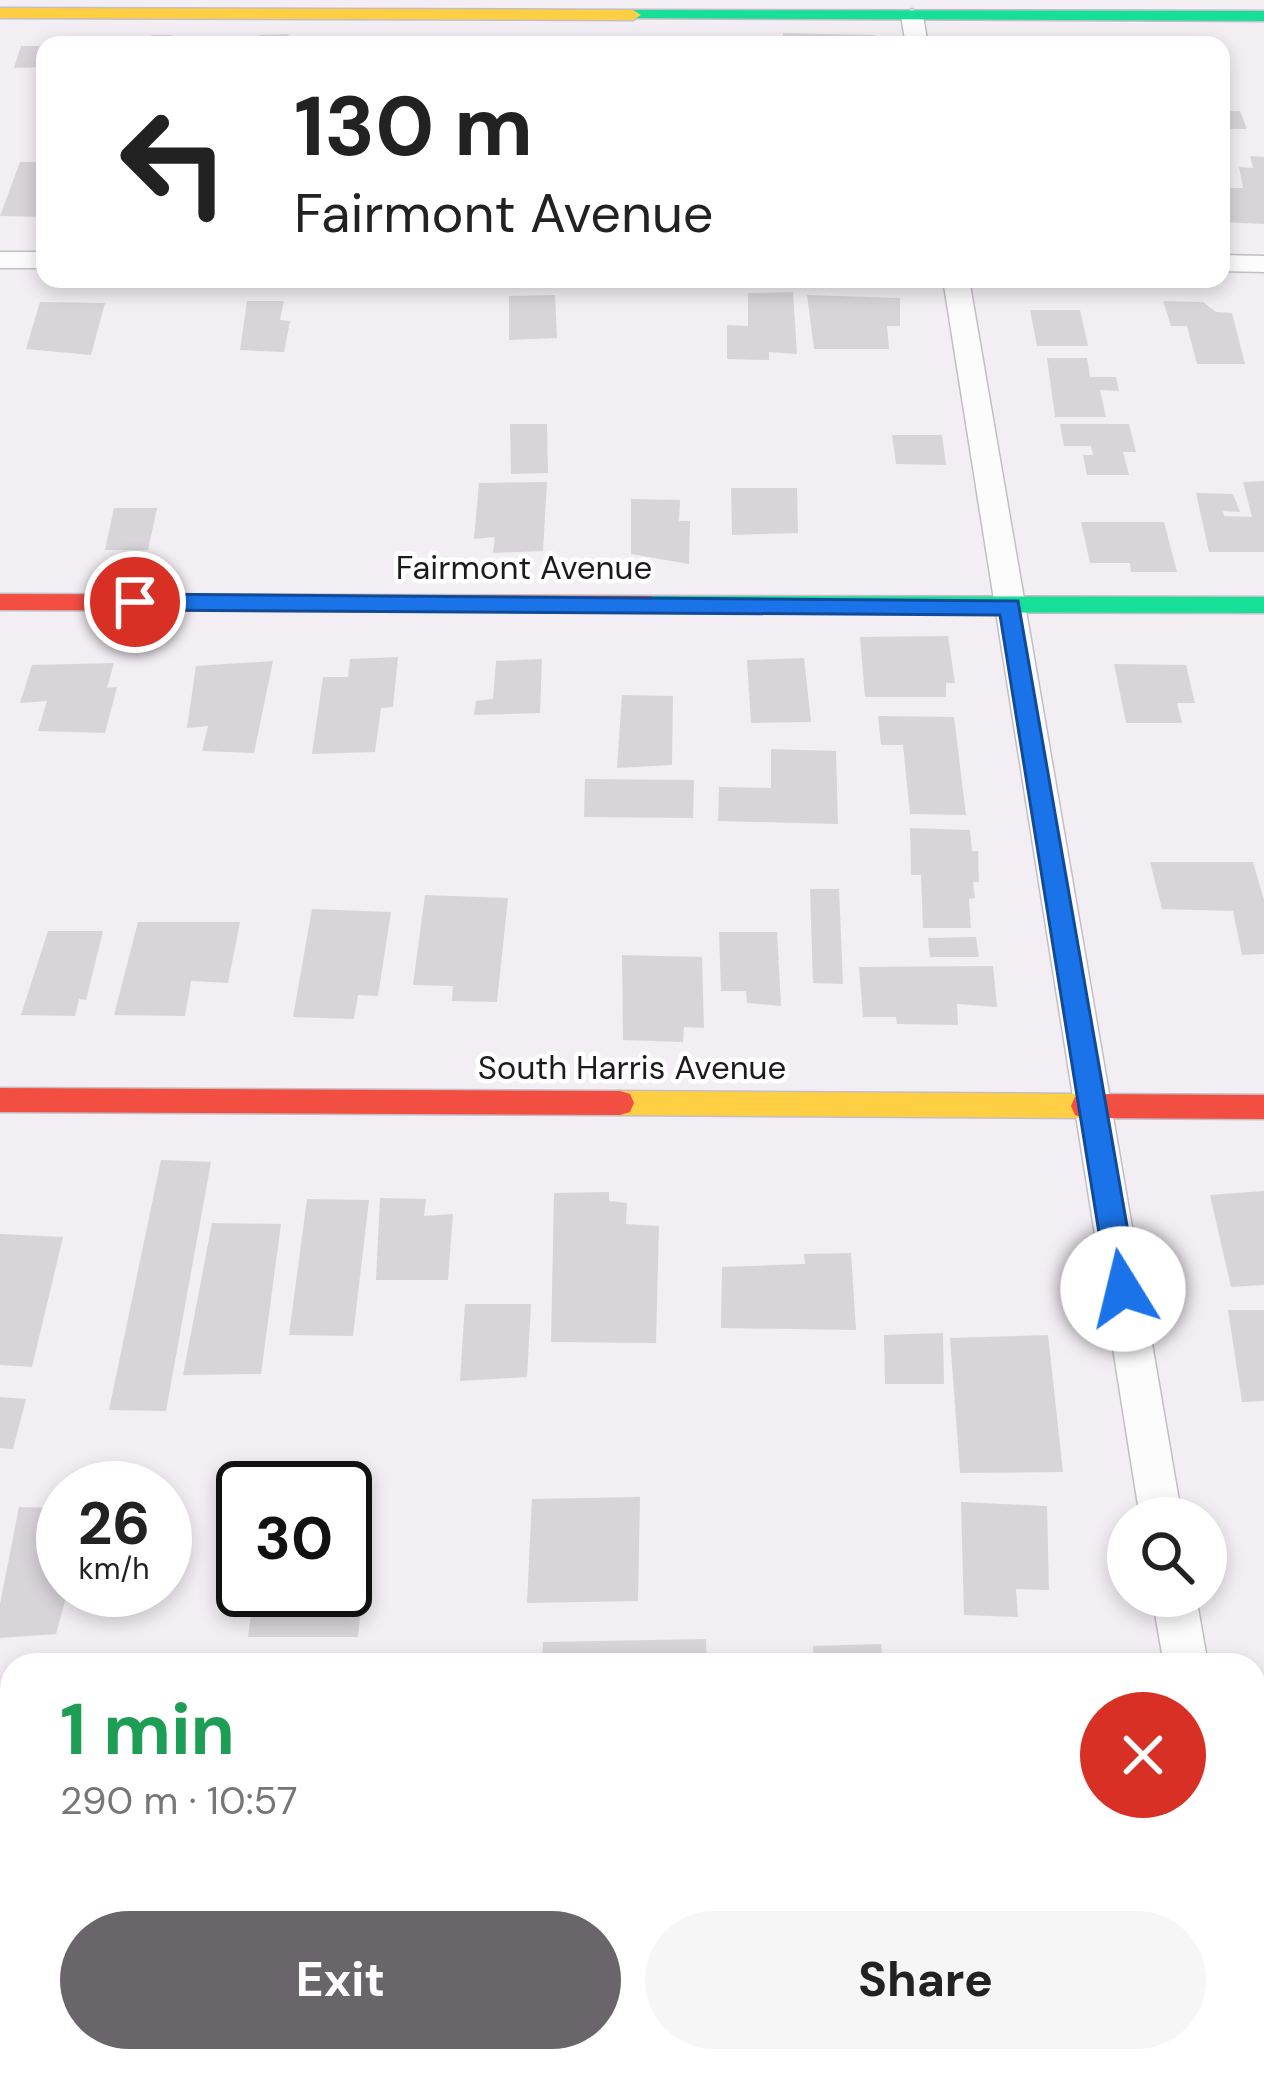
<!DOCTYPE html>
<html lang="en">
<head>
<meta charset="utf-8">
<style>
  body { margin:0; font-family:"DM Sans",sans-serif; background:#f6f6f6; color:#222; height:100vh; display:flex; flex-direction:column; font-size:45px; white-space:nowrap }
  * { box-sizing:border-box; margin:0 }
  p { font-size:39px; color:#767676 }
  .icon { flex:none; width:66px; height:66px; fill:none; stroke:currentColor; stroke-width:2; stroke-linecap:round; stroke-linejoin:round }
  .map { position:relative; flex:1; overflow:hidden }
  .drawer { position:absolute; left:0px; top:1653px; width:1266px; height:420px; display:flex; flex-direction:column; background:#fff; border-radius:36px 36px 0 0; box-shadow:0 6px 18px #0003 }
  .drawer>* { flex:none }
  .banner { position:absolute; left:36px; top:36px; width:1194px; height:252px; border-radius:24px; box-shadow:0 6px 18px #0003; background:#fff; color:#222; overflow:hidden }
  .controls { position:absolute; left:1107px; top:1497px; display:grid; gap:24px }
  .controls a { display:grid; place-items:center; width:120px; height:120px; border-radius:50%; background:#fff; box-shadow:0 6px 18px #0003; font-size:60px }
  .speed { position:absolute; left:36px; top:1461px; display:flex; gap:24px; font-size:60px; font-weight:700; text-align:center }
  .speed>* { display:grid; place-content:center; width:156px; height:156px; border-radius:50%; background:#fff; box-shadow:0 6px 18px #0003; line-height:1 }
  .speed small { font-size:30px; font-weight:400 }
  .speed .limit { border:6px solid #111; border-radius:18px; background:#fff; color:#111 }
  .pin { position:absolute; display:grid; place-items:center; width:102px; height:102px; color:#fff; margin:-51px; border:6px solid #fff; border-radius:50%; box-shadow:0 3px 12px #0007 }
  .me { position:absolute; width:132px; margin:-66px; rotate:351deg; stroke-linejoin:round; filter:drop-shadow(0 0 9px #0008) }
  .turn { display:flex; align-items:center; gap:42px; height:252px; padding:0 60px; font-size:54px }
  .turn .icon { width:156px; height:156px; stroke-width:2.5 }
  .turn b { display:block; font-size:84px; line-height:102px }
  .round { display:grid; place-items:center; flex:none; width:126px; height:126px; border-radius:63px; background:#f6f6f6 }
  .summary { display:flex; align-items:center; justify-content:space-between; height:204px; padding:0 60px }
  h1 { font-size:72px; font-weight:700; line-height:90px; color:#1e9e55 }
  .primary-button { display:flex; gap:24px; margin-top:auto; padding:24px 60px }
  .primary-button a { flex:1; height:138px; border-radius:72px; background:#69656a; color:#fff; font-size:48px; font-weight:700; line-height:138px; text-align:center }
  .primary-button a+a { background:#f6f6f6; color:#222 }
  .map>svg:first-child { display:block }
  .building { fill:#d8d4d9 }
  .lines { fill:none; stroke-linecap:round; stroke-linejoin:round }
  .street-casing { stroke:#c2bec4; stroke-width:3 }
  .fast-casing { stroke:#c2bec4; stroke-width:3 }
  .slow-casing { stroke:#c2bec4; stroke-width:3 }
  .jam-casing { stroke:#c2bec4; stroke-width:3 }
  .street { fill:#fdfcfd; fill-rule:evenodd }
  .fast { fill:#16e098; fill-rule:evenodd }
  .slow { fill:#ffcf43; fill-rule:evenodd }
  .jam { fill:#f24e42; fill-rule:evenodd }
  .route { fill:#1a73e8; stroke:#114b97; stroke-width:3 }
  .labels { text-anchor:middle; stroke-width:9; stroke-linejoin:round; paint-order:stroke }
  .street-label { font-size:33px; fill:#1e1b1f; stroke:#fff }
</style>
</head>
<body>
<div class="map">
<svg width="1264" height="2073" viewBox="0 0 1264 2073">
  <rect width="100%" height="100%" fill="#f3eef4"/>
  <!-- building -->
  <g class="building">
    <polygon points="783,33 875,35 877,45 784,45"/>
    <polygon points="289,34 286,45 255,45 258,35"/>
    <polygon points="151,35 172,35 172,39 185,39 183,45 128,45 130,38 150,39"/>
    <polygon points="21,46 45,46 45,67 14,68"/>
    <polygon points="1221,111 1240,111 1247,129 1221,129"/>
    <polygon points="1250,156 1264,157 1264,224 1222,222 1221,188 1243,188 1239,167 1253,168"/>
    <polygon points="20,162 45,162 42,217 0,216"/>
    <polygon points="793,292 797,354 769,352 769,360 727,359 727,325 748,326 748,293"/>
    <polygon points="555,295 557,338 509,340 509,296"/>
    <polygon points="807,295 900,298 900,326 887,326 889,349 814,349"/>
    <polygon points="247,301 284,301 280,320 290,321 284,352 240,350"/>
    <polygon points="1163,301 1203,302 1216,312 1232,313 1245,364 1197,364 1187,326 1171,326"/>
    <polygon points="40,302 105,303 91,355 26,349"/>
    <polygon points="1030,310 1080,310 1088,346 1037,346"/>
    <polygon points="1047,358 1087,358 1090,377 1116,377 1119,391 1100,390 1106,417 1055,417"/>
    <polygon points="510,424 547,424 548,473 511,474"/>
    <polygon points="1060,424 1129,424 1136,452 1123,452 1129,475 1087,475 1083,455 1093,455 1091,446 1064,446"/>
    <polygon points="892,435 942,435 946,465 896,464"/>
    <polygon points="1264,481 1264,552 1209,552 1196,493 1233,494 1240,512 1223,511 1224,516 1252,517 1243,482"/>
    <polygon points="547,482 543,551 493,553 495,537 474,539 479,483"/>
    <polygon points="731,488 797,488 798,533 732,535"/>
    <polygon points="631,499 680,500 679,521 690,521 689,564 631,554"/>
    <polygon points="114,508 157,508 148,550 105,550"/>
    <polygon points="1081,522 1164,522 1177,572 1131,572 1130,563 1090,563"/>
    <polygon points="948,636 955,683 946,683 946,697 865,697 860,637"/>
    <polygon points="398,657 393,707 381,708 375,752 312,754 323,677 348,677 350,659"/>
    <polygon points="804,658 811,722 751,723 747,660"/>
    <polygon points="542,659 540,713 474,715 476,701 493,699 496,661"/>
    <polygon points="273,661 254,753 202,751 208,726 187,728 196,666"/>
    <polygon points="114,663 107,688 117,687 105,733 38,731 47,701 20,703 32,665"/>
    <polygon points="1114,664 1186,665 1195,703 1177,703 1182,723 1126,723"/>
    <polygon points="622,695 673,696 672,765 617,768"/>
    <polygon points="878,716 954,717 966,815 910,814 903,745 881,745"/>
    <polygon points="771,749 836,751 838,824 718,821 719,787 771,788"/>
    <polygon points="585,779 694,780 693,818 584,817"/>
    <polygon points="910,828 970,830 972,851 978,851 979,882 973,882 975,898 969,899 971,928 923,928 921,875 911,875"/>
    <polygon points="1150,862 1253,862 1264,900 1264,954 1242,955 1233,911 1162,909"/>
    <polygon points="810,889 839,889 843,984 813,983"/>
    <polygon points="425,895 508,898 497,1002 452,1001 453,986 413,985"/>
    <polygon points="312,909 391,912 378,996 358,995 354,1019 293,1017"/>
    <polygon points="138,922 240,922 228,983 191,981 185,1016 114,1015"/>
    <polygon points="48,931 103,931 86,1000 79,999 75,1016 21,1015"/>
    <polygon points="719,932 777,932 781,1006 747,1003 746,991 721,991"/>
    <polygon points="976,937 979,957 930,957 928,938"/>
    <polygon points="622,955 702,957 704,1028 684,1027 683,1042 623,1040"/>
    <polygon points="993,966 997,1007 957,1004 958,1025 897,1024 896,1017 863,1017 859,967"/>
    <polygon points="161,1160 211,1162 166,1411 109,1410"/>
    <polygon points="1264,1191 1264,1285 1231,1287 1210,1195"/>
    <polygon points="609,1192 609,1201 627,1203 626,1224 659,1226 656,1343 551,1342 554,1193"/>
    <polygon points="380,1198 426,1199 424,1216 453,1214 448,1280 376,1280"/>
    <polygon points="307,1199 369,1200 353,1336 289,1335"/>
    <polygon points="212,1223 281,1224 261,1374 183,1375"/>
    <polygon points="0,1234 63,1237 32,1367 0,1365"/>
    <polygon points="851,1253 856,1330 721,1328 722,1267 805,1264 804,1254"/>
    <polygon points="465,1304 531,1304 527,1377 460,1381"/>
    <polygon points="1228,1310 1264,1310 1264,1401 1242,1402"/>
    <polygon points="943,1333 944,1384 885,1384 884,1335"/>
    <polygon points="1048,1335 1063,1472 960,1473 950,1338"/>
    <polygon points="0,1397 26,1399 13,1449 0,1448"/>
    <polygon points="640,1497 638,1601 527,1603 532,1499"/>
    <polygon points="961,1502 1047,1506 1049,1590 1016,1589 1018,1617 964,1615"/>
    <polygon points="19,1507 63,1508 63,1590 141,1590 140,1595 67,1594 56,1634 0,1638 0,1604"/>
    <polygon points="345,1543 367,1543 358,1637 248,1637 254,1590 345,1590"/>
    <polygon points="706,1639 707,1665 542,1665 543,1642"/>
    <polygon points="881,1644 883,1665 814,1665 813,1646"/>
  </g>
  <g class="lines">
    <defs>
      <g id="street">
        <polygon points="912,9 923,16 928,45 906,45 901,16"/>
        <rect x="0" y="252" width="45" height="16"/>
        <polygon points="1221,255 1264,256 1264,272 1221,271"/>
        <polygon points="943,279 969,279 1182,1518 1140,1518"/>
        <polygon points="1152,1596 1196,1596 1208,1665 1164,1665"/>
        <polygon points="1254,2037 1264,2041 1264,2073 1228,2073 1226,2061 1254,2061"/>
      </g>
      <g id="fast">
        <polygon points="633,10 1264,11 1264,21 627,18 625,15"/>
        <polygon points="651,596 1264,597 1264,613 651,612 640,604"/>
      </g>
      <g id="slow">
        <polygon points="0,8 633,10 641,15 633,20 0,18"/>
        <polygon points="620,1091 1085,1094 1095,1097 1099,1106 1095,1115 1085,1118 620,1115 610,1112 606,1103 610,1094"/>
      </g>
      <g id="jam">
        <polygon points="0,594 651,596 662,604 651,612 0,610"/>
        <polygon points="0,1088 620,1091 630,1094 634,1103 630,1112 620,1115 0,1112"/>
        <polygon points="1085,1094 1264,1095 1264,1119 1085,1118 1075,1115 1071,1106 1075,1097"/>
      </g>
    </defs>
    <!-- street casing -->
    <use href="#street" class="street-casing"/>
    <!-- fast casing -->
    <use href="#fast" class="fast-casing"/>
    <!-- slow casing -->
    <use href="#slow" class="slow-casing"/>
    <!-- jam casing -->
    <use href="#jam" class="jam-casing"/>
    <!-- street -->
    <use href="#street" class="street"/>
    <!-- fast -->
    <use href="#fast" class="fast"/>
    <!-- slow -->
    <use href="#slow" class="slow"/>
    <!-- jam -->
    <use href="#jam" class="jam"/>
  </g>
  <!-- route -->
  <polygon class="route" points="135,594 1018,601 1138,1289 1134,1299 1123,1303 1113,1299 1108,1289 1000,615 135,610 124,602"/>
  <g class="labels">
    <!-- street labels -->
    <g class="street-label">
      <text x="524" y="579">Fairmont Avenue</text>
      <text x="632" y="1079">South Harris Avenue</text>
    </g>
  </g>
</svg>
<div class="controls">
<a><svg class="icon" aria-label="search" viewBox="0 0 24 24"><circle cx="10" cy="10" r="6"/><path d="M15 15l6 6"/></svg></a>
</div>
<div class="speed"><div>26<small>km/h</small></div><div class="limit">30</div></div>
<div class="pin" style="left:135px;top:602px;background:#d93025"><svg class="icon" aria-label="arrive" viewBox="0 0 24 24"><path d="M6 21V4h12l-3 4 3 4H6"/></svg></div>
<svg class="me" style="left:1123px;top:1289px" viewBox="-20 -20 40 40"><circle r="19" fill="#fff"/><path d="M0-13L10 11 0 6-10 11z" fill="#1a73e8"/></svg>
<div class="banner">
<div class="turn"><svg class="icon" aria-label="left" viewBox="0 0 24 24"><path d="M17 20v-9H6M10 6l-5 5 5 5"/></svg><div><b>130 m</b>Fairmont Avenue</div></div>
</div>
<section class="drawer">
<div class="summary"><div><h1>1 min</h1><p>290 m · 10:57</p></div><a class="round" style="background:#d93025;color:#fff"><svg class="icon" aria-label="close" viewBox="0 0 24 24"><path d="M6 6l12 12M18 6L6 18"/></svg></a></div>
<div class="primary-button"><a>Exit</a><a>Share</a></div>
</section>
</div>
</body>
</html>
